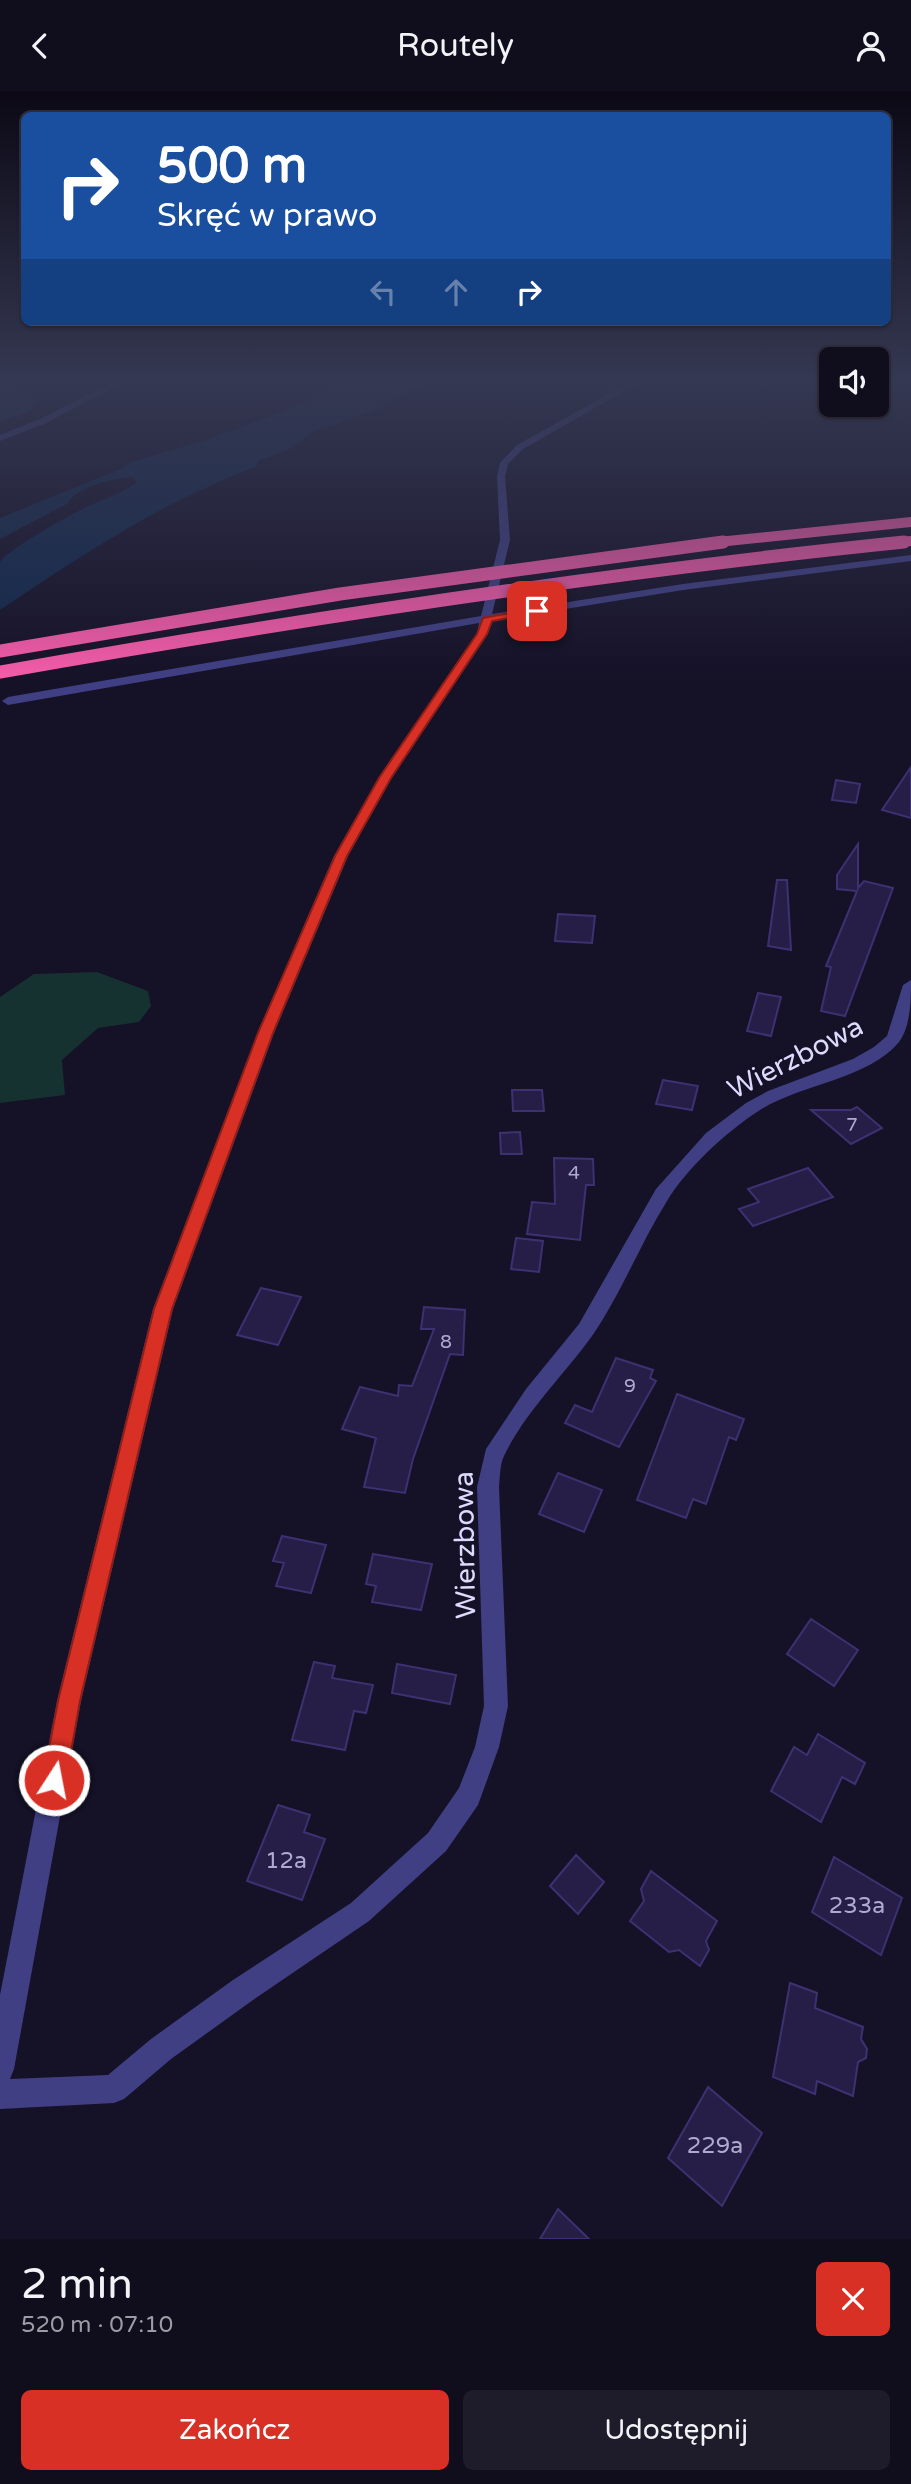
<!DOCTYPE html>
<html lang="pl">
<head>
<meta charset="utf-8">
<style>
  body { margin:0; font-family:"Varela Round",sans-serif; background:#1e1b2a; color:#f1f3f6; height:100vh; display:flex; flex-direction:column; font-size:26px; white-space:nowrap }
  * { box-sizing:border-box; margin:0 }
  p { font-size:23px; color:#9c9ca4 }
  .icon { flex:none; width:38px; height:38px; fill:none; stroke:currentColor; stroke-width:2; stroke-linecap:round; stroke-linejoin:round }
  .map { position:relative; height:2148px; overflow:hidden }
  .panel { display:flex; flex-direction:column; background:#100d1d; flex:1 }
  .panel>* { flex:none }
  .guide { position:absolute; left:21px; top:21px; width:870px; height:214px; border-radius:10px; box-shadow:0 2px 5px #0004,0 0 0 2px #302d3b; background:#1a4fa0; color:#fff; overflow:hidden }
  .fabs { position:absolute; left:819px; top:256px; display:grid; gap:14px }
  .fabs a { display:grid; place-items:center; width:70px; height:70px; border-radius:10px; background:#100d1d; box-shadow:0 2px 5px #0004,0 0 0 2px #302d3b; font-size:35px }
  .pin { position:absolute; display:grid; place-items:center; width:60px; height:60px; color:#fff; margin:-30px; border-radius:14px; box-shadow:0 4px 10px #0006 }
  .me { position:absolute; width:77px; margin:-38px; rotate:11deg; stroke-linejoin:round; filter:drop-shadow(0 0 5px #0008) }
  .turn { display:flex; align-items:center; gap:24px; height:147px; padding:0 21px; font-size:32px }
  .turn .icon { width:91px; height:91px; stroke-width:2.5 }
  .turn b { display:block; font-size:49px; line-height:60px }
  .lanes { display:flex; align-items:center; height:66px; padding:0 21px; background:#0003; justify-content:center; gap:35px; direction:ltr }
  .lanes .off { opacity:.35 }
  .round { display:grid; place-items:center; flex:none; width:74px; height:74px; border-radius:10px; background:#1e1b2a }
  .overview { display:flex; align-items:center; justify-content:space-between; height:119px; padding:0 21px }
  h1 { font-size:42px; font-weight:600; line-height:52px }
  .button { display:flex; gap:14px; margin-top:auto; padding:14px 21px }
  .button a { flex:1; height:80px; border-radius:10px; background:#d93025; color:#fff; font-size:28px; font-weight:600; line-height:80px; text-align:center }
  .button a+a { background:#1e1b2a; color:#f1f3f6 }
  header { display:flex; justify-content:space-between; align-items:center; height:91px; padding:0 21px; background:#100d1d; font-size:32px; font-weight:600 }
  .map>svg:first-child { display:block }
  .green { fill:#153130 }
  .water { fill:#11284b }
  .building { fill:#261e47; stroke:#3d3172; stroke-width:2 }
  .lines { fill:none; stroke-linecap:round; stroke-linejoin:round }
  .minor { fill:#403f84; fill-rule:evenodd }
  .highway-bridge-far1 { stroke:#f75ba9; stroke-width:10 }
  .highway-bridge { stroke:#f75ba9; stroke-width:13 }
  .route { fill:#d93025; stroke:#8d1f18; stroke-width:2 }
  .labels { text-anchor:middle; stroke-width:6; stroke-linejoin:round; paint-order:stroke }
  .number-label { font-size:19px; fill:#afabd0 }
  .near-number-label { font-size:23px; fill:#afabd0 }
  .near-street-label { font-size:28px; fill:#dddafd; stroke:#151127 }
</style>
</head>
<body>
<header><svg class="icon" aria-label="back" viewBox="0 0 24 24"><path d="M15 5l-7 7 7 7"/></svg>Routely<svg class="icon" aria-label="person" viewBox="0 0 24 24"><circle cx="12" cy="8" r="4"/><path d="M4 21q1-7 8-7t8 7"/></svg></header>
<div class="map">
<svg width="911" height="2148" viewBox="0 0 911 2148">
  <rect width="100%" height="100%" fill="#151127"/>
  <!-- green -->
  <polygon class="green" points="97,881 148,900 151,915 139,931 98,937 62,969 65,1004 0,1012 0,906 34,883"/>
  <!-- water -->
  <g class="water">
    <path d="M351,290h85l-34,13 -19,12 -24,10 -49,17 -17,15 -35,13 -2,6c-91,33 -176,89 -256,143v-48l4,-5c23,-18 63,-41 89,-53 16,-7 30,-11 44,-22l-6,-5c-19,2 -54,9 -64,27l-67,35v-21l123,-50 8,-6 75,-22 73,-27z"/>
    <polygon points="0,295 39,309 30,320 0,331"/>
  </g>
  <!-- building -->
  <g class="building">
    <polygon points="911,676 911,727 882,719"/>
    <polygon points="836,689 860,693 856,712 832,709"/>
    <polygon points="858,753 858,797 864,790 893,797 845,925 821,920 831,876 826,875 857,800 837,798 837,784"/>
    <polygon points="777,789 787,789 791,859 768,855"/>
    <polygon points="558,823 595,825 592,852 555,850"/>
    <polygon points="758,902 781,906 771,945 747,940"/>
    <polygon points="663,989 698,995 692,1019 656,1013"/>
    <polygon points="512,999 542,999 544,1020 513,1020"/>
    <polygon points="857,1016 882,1037 851,1053 811,1019 851,1019"/>
    <polygon points="520,1041 522,1063 501,1063 500,1042"/>
    <polygon points="554,1067 593,1068 594,1094 586,1094 580,1149 527,1143 532,1111 555,1113"/>
    <polygon points="808,1077 833,1106 753,1135 739,1118 759,1111 748,1098"/>
    <polygon points="516,1147 543,1150 539,1181 511,1178"/>
    <polygon points="261,1197 301,1206 278,1254 237,1244"/>
    <polygon points="424,1216 465,1219 463,1264 450,1263 413,1368 405,1402 364,1396 376,1347 342,1338 360,1296 398,1305 399,1294 412,1295 434,1238 421,1238"/>
    <polygon points="616,1267 653,1279 650,1287 656,1290 619,1356 565,1332 575,1314 592,1321"/>
    <polygon points="677,1303 744,1328 736,1349 729,1346 706,1413 693,1408 686,1427 637,1409"/>
    <polygon points="558,1382 602,1399 584,1441 539,1423"/>
    <polygon points="282,1445 326,1454 311,1502 276,1495 284,1472 273,1470"/>
    <polygon points="373,1463 432,1473 421,1519 372,1511 376,1495 366,1493"/>
    <polygon points="811,1528 858,1559 834,1595 787,1563"/>
    <polygon points="314,1571 335,1575 332,1587 373,1594 366,1622 354,1620 345,1659 292,1649"/>
    <polygon points="397,1573 456,1584 450,1613 392,1602"/>
    <polygon points="818,1643 865,1672 855,1693 842,1686 821,1731 771,1700 794,1656 807,1664"/>
    <polygon points="278,1714 310,1724 304,1741 325,1748 302,1809 247,1790"/>
    <polygon points="576,1764 604,1791 578,1823 550,1795"/>
    <polygon points="834,1766 902,1807 881,1864 812,1821"/>
    <polygon points="651,1780 717,1830 706,1850 709,1859 700,1875 679,1859 669,1861 630,1830 644,1810 641,1798"/>
    <polygon points="790,1892 817,1902 815,1917 863,1936 861,1948 867,1958 866,1967 858,1971 853,2005 817,1990 815,2003 773,1986"/>
    <polygon points="708,1996 762,2042 722,2115 668,2067"/>
    <polygon points="558,2118 589,2148 540,2148"/>
  </g>
  <g class="lines">
    <!-- minor -->
    <g class="minor">
      <polygon points="115,290 125,290 46,332 0,350 0,344 40,328"/>
      <path d="M632,290h10l-119,68 -15,15 -3,12 5,64 -18,74 191,-30 228,-29v6l-228,29 -192,31 -4,13 -96,144 -43,78 -74,177 -101,276 -92,392 -67,368 -4,10 98,-4 43,-36 82,-59 118,-77 77,-70 31,-45 16,-41 9,-41 -7,-219 9,-38 40,-60 53,-65 77,-135 50,-56 40,-30 22,-12 85,-32 21,-12 13,-11 16,-51 8,-5c0,19 0,46 -12,62 -31,38 -101,42 -142,70 -32,21 -70,56 -90,89 -27,43 -46,93 -75,135 -28,39 -67,76 -88,120 -4,8 -4,21 -5,31l9,219 -9,41 -21,58 -32,46 -77,70 -116,79 -82,59 -47,40 -10,4 -114,6v-114l57,-294 96,-392 105,-276 76,-177 45,-78 98,-144 2,-11 -471,82 -6,-4 6,-4 473,-81 19,-76 -3,-64 3,-13 17,-18z"/>
    </g>
    <!-- highway-bridge-far1 -->
    <g class="highway-bridge-far1">
      <polyline points="708,452 911,431"/>
      <polyline points="887,452 911,450"/>
    </g>
    <!-- highway-bridge -->
    <g class="highway-bridge">
      <polyline points="0,560 340,503 723,451"/>
      <path d="M0,581c300,-53 601,-99 904,-130"/>
    </g>
  </g>
  <!-- sky -->
  <linearGradient id="sky" x2="0" y2="1"><stop stop-color="#0c0915"/><stop offset="0.49" stop-color="#353852"/><stop offset="1" stop-color="#353852" stop-opacity="0"/></linearGradient>
  <rect width="911" height="591" fill="url(#sky)"/>
  <!-- route -->
  <polygon class="route" points="537,517 540,518 540,522 492,530 487,543 391,687 347,765 273,942 172,1218 80,1610 66,1689 63,1697 54,1700 46,1697 43,1689 58,1610 154,1218 258,942 335,765 379,687 477,543 483,527"/>
  <g class="labels">
    <!-- number labels -->
    <g class="number-label">
      <text x="852" y="1040">7</text>
      <text x="574" y="1088">4</text>
      <text x="446" y="1257">8</text>
      <text x="630" y="1301">9</text>
    </g>
    <!-- near-number labels -->
    <g class="near-number-label">
      <text x="286" y="1777">12a</text>
      <text x="857" y="1822">233a</text>
      <text x="715" y="2062">229a</text>
    </g>
    <!-- near-street labels -->
    <g class="near-street-label">
      <text transform="translate(795 966) rotate(-27)" y="10">Wierzbowa</text>
      <text transform="translate(464 1454) rotate(-91)" y="10">Wierzbowa</text>
    </g>
  </g>
</svg>
<div class="fabs">
<a><svg class="icon" aria-label="sound" viewBox="0 0 24 24"><path d="M4 9h4l5-4v14l-5-4H4zM17 9q2 3 0 6"/></svg></a>
</div>
<div class="pin" style="left:537px;top:520px;background:#d93025"><svg class="icon" aria-label="arrive" viewBox="0 0 24 24"><path d="M6 21V4h12l-3 4 3 4H6"/></svg></div>
<svg class="me" style="left:54px;top:1689px" viewBox="-20 -20 40 40"><circle r="17" fill="#d93025" stroke="#fff" stroke-width="3"/><path d="M0-11L8 9 0 5-8 9z" fill="#fff"/></svg>
<div class="guide">
<div class="turn"><svg class="icon" aria-label="right" viewBox="0 0 24 24"><path d="M7 20v-9h11M14 6l5 5-5 5"/></svg><div><b>500 m</b>Skręć w prawo</div></div>
<div class="lanes"><svg class="icon off" aria-label="left" viewBox="0 0 24 24"><path d="M17 20v-9H6M10 6l-5 5 5 5"/></svg><svg class="icon off" aria-label="ahead" viewBox="0 0 24 24"><path d="M12 20V5M6 11l6-6 6 6"/></svg><svg class="icon" aria-label="right" viewBox="0 0 24 24"><path d="M7 20v-9h11M14 6l5 5-5 5"/></svg></div>
</div>
</div>
<section class="panel">
<div class="overview"><div><h1>2 min</h1><p>520 m · 07:10</p></div><a class="round" style="background:#d93025;color:#fff"><svg class="icon" aria-label="close" viewBox="0 0 24 24"><path d="M6 6l12 12M18 6L6 18"/></svg></a></div>
<div class="button"><a>Zakończ</a><a>Udostępnij</a></div>
</section>
</body>
</html>
